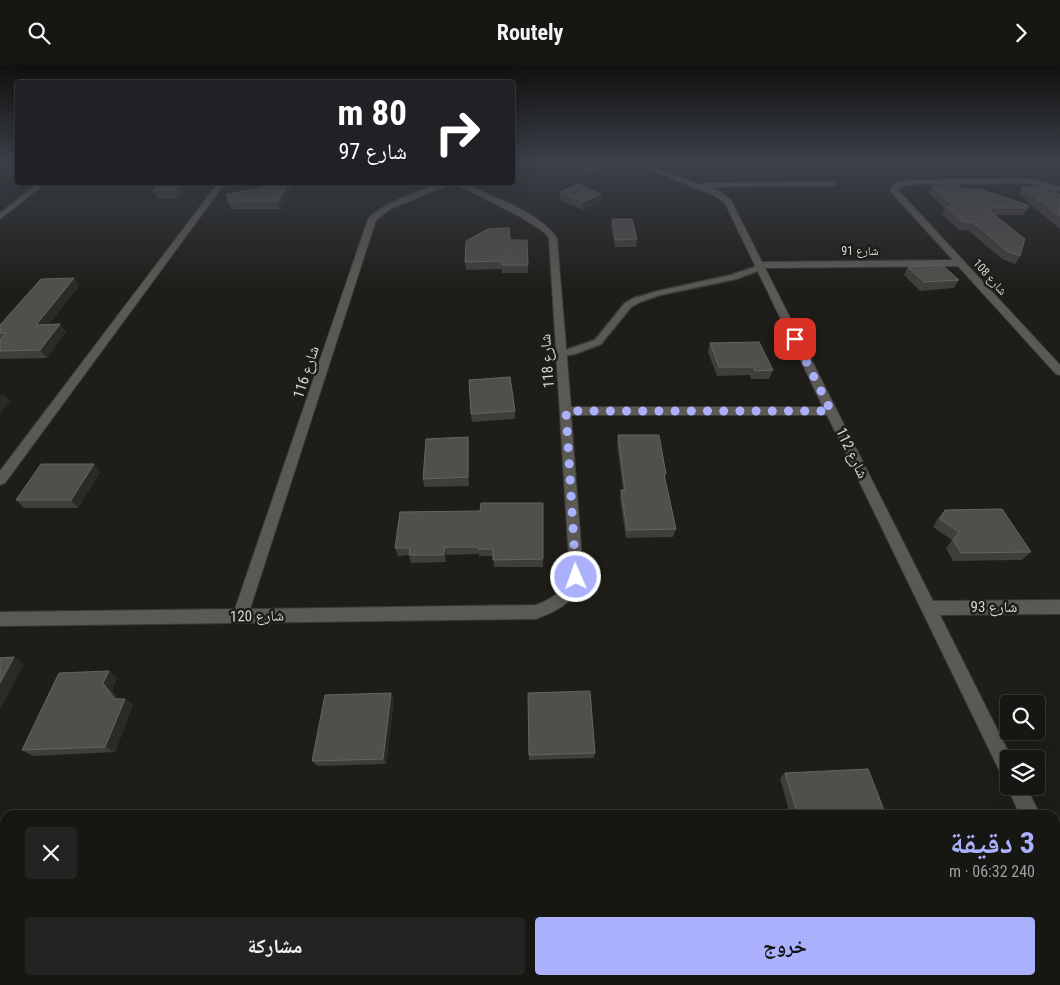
<!DOCTYPE html>
<html lang="ar">
<head>
<meta charset="utf-8">
<style>
  body { margin:0; font-family:"Roboto Condensed","Noto Naskh Arabic",sans-serif; background:#232321; color:#f1f3f6; direction:rtl; height:100vh; display:flex; flex-direction:column; font-size:19px; white-space:nowrap }
  * { box-sizing:border-box; margin:0 }
  p { font-size:16px; color:#9e9fa0 }
  .icon { flex:none; width:28px; height:28px; fill:none; stroke:currentColor; stroke-width:2; stroke-linecap:round; stroke-linejoin:round }
  .map { position:relative; flex:1; overflow:hidden; direction:ltr }
  .panel { position:absolute; left:0px; top:745px; width:1060px; height:175px; display:flex; flex-direction:column; background:#161613; border-radius:15px 15px 0 0; box-shadow:0 5px 20px #0002,0 0 0 1px #353533; direction:rtl }
  .panel>* { flex:none }
  .top-card { position:absolute; left:15px; top:15px; width:500px; height:105px; border-radius:5px; box-shadow:0 5px 20px #0002,0 0 0 1px #353533; direction:rtl; background:#202124; color:#fff; overflow:hidden }
  .tools { position:absolute; left:1000px; top:630px; display:grid; gap:10px }
  .tools a { display:grid; place-items:center; width:45px; height:45px; border-radius:5px; background:#161613; box-shadow:0 5px 20px #0002,0 0 0 1px #353533; font-size:25px }
  .pin { position:absolute; display:grid; place-items:center; width:42px; height:42px; color:#fff; margin:-21px; border-radius:10px; box-shadow:0 2px 8px #0006 }
  .me { position:absolute; width:55px; margin:-28px; rotate:358deg; stroke-linejoin:round; filter:drop-shadow(0 0 4px #0008) }
  .turn { display:flex; align-items:center; gap:18px; height:105px; padding:0 25px; font-size:22px }
  .turn .icon { width:65px; height:65px; stroke-width:2.5 }
  .turn b { display:block; font-size:35px; line-height:42px }
  .round { display:grid; place-items:center; flex:none; width:52px; height:52px; border-radius:5px; background:#232321 }
  .summary { display:flex; align-items:center; justify-content:space-between; height:85px; padding:0 25px }
  h1 { font-size:30px; font-weight:700; line-height:38px; color:#aab0fb }
  .primary-button { display:flex; gap:10px; margin-top:auto; padding:10px 25px }
  .primary-button a { flex:1; height:58px; border-radius:5px; background:#aab0fb; color:#111; font-size:20px; font-weight:700; line-height:58px; text-align:center }
  .primary-button a+a { background:#232321; color:#f1f3f6 }
  header { display:flex; justify-content:space-between; align-items:center; height:65px; padding:0 25px; background:#161613; font-size:22px; font-weight:700 }
  .map>svg:first-child { display:block }
  .lines { fill:none; stroke-linecap:round; stroke-linejoin:round }
  .service-casing { stroke:#3a3937; stroke-width:3 }
  .minor-casing { stroke:#3a3937; stroke-width:2 }
  .service { fill:#5b5954; fill-rule:evenodd }
  .minor { fill:#5b5954; fill-rule:evenodd }
  .wall { fill:#403e3b }
  .shaded-wall { fill:#2c2a26 }
  .building { fill:#514f4b; stroke:#666460 }
  .route { stroke:#aab0fb; stroke-width:9; stroke-dasharray:0 16.2 }
  .labels { text-anchor:middle; stroke-width:5; stroke-linejoin:round; paint-order:stroke }
  .far-street-label { font-size:12px; fill:#d8d7d4; stroke:#1e1d19 }
  .street-label { font-size:15px; fill:#d8d7d4; stroke:#1e1d19 }
</style>
</head>
<body>
<header><svg class="icon" aria-label="forward" viewBox="0 0 24 24"><path d="M9 5l7 7-7 7"/></svg>Routely<svg class="icon" aria-label="search" viewBox="0 0 24 24"><circle cx="10" cy="10" r="6"/><path d="M15 15l6 6"/></svg></header>
<div class="map">
<svg width="1060" height="920" viewBox="0 0 1060 920">
  <rect width="100%" height="100%" fill="#1e1d19"/>
  <g class="lines">
    <defs>
      <g id="service">
        <polygon points="607,96 614,96 586,108 581,107"/>
        <polygon points="760,200 763,200 763,204 736,214 660,230 640,237 631,242 601,279 575,289 561,291 557,288 595,275 625,238 634,233 658,226 731,210"/>
      </g>
      <g id="minor">
        <path d="M628,96h10l63,24 4,-2 130,-1 1,2 -4,2 -124,1 11,4 12,9 31,62 191,-2 -62,-68v-4l7,-6 18,-2 112,-1 32,8v4l-32,-8 -112,1 -13,2 -5,4 162,175v10l-4,-1 -98,-108 -193,2 168,333 127,-1v14l-120,1 72,144h-3v22l-6,-3 -176,-363h-256l12,157c-5,28 -22,38 -47,47l-536,7v-14l235,-3 133,-390c14,-15 74,-41 94,-36 7,1 15,6 21,9 26,11 57,23 74,46l14,169h252l-98,-204 -12,-8zM454,118l67,34 23,15 5,6 20,323c-2,26 -9,35 -33,44l-286,4 126,-389 14,-11z"/>
        <polygon points="38,118 46,118 0,154 0,148"/>
        <polygon points="218,118 225,118 5,418 0,420 0,406"/>
        <polygon points="1009,716 1009,721 1026,721 1040,750 1020,750 1007,721"/>
        <polygon points="1055,791 1060,793 1060,821 1055,819"/>
      </g>
    </defs>
    <!-- service casing -->
    <use href="#service" class="service-casing"/>
    <!-- minor casing -->
    <use href="#minor" class="minor-casing"/>
    <!-- service -->
    <use href="#service" class="service"/>
    <!-- minor -->
    <use href="#minor" class="minor"/>
  </g>
  <!-- wall -->
  <g class="wall">
    <polygon points="870,96 979,96 977,99 873,99"/>
    <polygon points="189,118 178,133 157,133 153,126"/>
    <polygon points="264,118 295,118 280,144 231,144 228,137 261,123"/>
    <polygon points="932,121 962,124 1028,143 1023,150 995,150 1020,191 1015,199 1002,194 968,165 959,165 942,149 945,144 928,128"/>
    <polygon points="1022,122 1060,130 1060,164 1018,129"/>
    <polygon points="560,127 601,129 601,136 583,145 560,135"/>
    <polygon points="612,154 637,174 636,182 615,182 611,162"/>
    <polygon points="510,175 528,200 528,208 502,208 502,204 466,205 465,197"/>
    <polygon points="908,202 959,215 954,223 920,226 904,210"/>
    <polygon points="74,213 79,221 49,259 60,259 66,267 47,293 0,294 0,260"/>
    <polygon points="710,278 773,305 769,314 751,314 750,310 717,311 708,287"/>
    <polygon points="515,346 515,354 472,357 471,349"/>
    <polygon points="618,370 666,409 665,413 676,464 673,472 626,473 620,434 621,425 623,425 617,379"/>
    <polygon points="468,372 469,380 469,421 424,422 423,414"/>
    <polygon points="94,399 100,407 78,443 24,443 16,435"/>
    <polygon points="945,445 1031,487 1022,495 953,496 946,483 952,475 933,462 938,453"/>
    <polygon points="400,447 543,494 543,502 494,502 493,491 479,491 479,489 446,490 446,497 411,498 409,490 398,491 395,483"/>
    <polygon points="117,612 112,625 119,634 125,634 133,640 115,687 33,691 22,685"/>
    <polygon points="528,628 595,688 594,693 529,695"/>
    <polygon points="394,634 386,699 317,701 312,696"/>
    <polygon points="785,708 886,750 790,750 780,713"/>
  </g>
  <!-- shaded-wall -->
  <g class="shaded-wall">
    <polygon points="181,118 189,118 178,133 175,125"/>
    <polygon points="288,118 295,118 280,144 278,136"/>
    <polygon points="601,129 601,136 583,145 583,137"/>
    <polygon points="74,213 79,221 42,268 36,260"/>
    <polygon points="60,259 66,267 47,293 40,285"/>
    <polygon points="2,328 10,336 0,349 0,331"/>
    <polygon points="468,372 469,380 469,421 468,412"/>
    <polygon points="94,399 100,407 78,443 71,435"/>
    <polygon points="445,482 446,490 446,497 444,490"/>
    <polygon points="14,592 24,599 0,645 0,618"/>
    <polygon points="109,606 117,612 112,625 123,639 125,634 133,640 115,687 105,682 115,634 103,618"/>
    <polygon points="391,628 394,634 386,699 383,694"/>
  </g>
  <!-- building -->
  <g class="building">
    <polygon points="160,118 181,118 175,125 153,126"/>
    <polygon points="264,118 288,118 278,136 228,137 227,129 261,123"/>
    <polygon points="578,119 601,129 583,137 560,127"/>
    <polygon points="958,120 962,124 979,124 1028,140 1028,143 986,143 1025,174 1020,191 1007,186 973,157 963,157 947,142 954,142 932,121"/>
    <polygon points="1022,122 1050,122 1060,130 1060,151"/>
    <polygon points="612,154 632,154 637,174 616,175"/>
    <polygon points="509,163 510,175 527,175 528,200 502,200 502,196 465,197 466,176 488,164"/>
    <polygon points="942,200 959,215 924,217 908,202"/>
    <polygon points="74,213 36,260 60,259 40,285 0,286 0,275 6,268 0,268 0,260 41,214"/>
    <polygon points="759,277 773,305 755,306 753,302 719,302 710,278"/>
    <polygon points="510,312 515,346 471,349 469,315"/>
    <polygon points="618,370 659,370 666,409 664,409 676,464 627,465 621,425 625,425"/>
    <polygon points="468,372 468,412 423,414 426,374"/>
    <polygon points="41,399 94,399 71,435 16,435"/>
    <polygon points="481,438 543,438 543,494 493,495 493,484 478,484 478,482 445,482 444,490 409,490 410,483 395,483 400,447 480,446"/>
    <polygon points="1002,444 1031,487 961,488 953,475 959,467 940,454 945,445"/>
    <polygon points="14,592 0,618 0,593"/>
    <polygon points="109,606 103,618 115,634 125,634 105,682 22,685 59,608"/>
    <polygon points="590,626 595,688 529,690 528,628"/>
    <polygon points="391,628 383,694 312,696 325,630"/>
    <polygon points="868,704 886,750 798,750 785,708"/>
  </g>
  <!-- sky -->
  <linearGradient id="sky" x2="0" y2="1"><stop stop-color="#10100e"/><stop offset="0.43" stop-color="#3b4049"/><stop offset="1" stop-color="#3b4049" stop-opacity="0"/></linearGradient>
  <rect width="1060" height="224" fill="url(#sky)"/>
  <g class="lines">
    <!-- route -->
    <polyline class="route" points="576,512 566,346 831,346 795,274"/>
  </g>
  <g class="labels">
    <!-- far-street labels -->
    <g class="far-street-label">
      <text x="860" y="190">شارع 91</text>
      <text transform="translate(990 212) rotate(48)" y="4">شارع 108</text>
    </g>
    <!-- street labels -->
    <g class="street-label">
      <text transform="translate(547 296) rotate(-94)" y="5">شارع 118</text>
      <text transform="translate(306 307) rotate(-72)" y="5">شارع 116</text>
      <text transform="translate(852 388) rotate(64)" y="5">شارع 112</text>
      <text x="994" y="547">شارع 93</text>
      <text transform="translate(257 551) rotate(-1)" y="5">شارع 120</text>
    </g>
  </g>
</svg>
<div class="tools">
<a><svg class="icon" aria-label="search" viewBox="0 0 24 24"><circle cx="10" cy="10" r="6"/><path d="M15 15l6 6"/></svg></a>
<a><svg class="icon" aria-label="layers" viewBox="0 0 24 24"><path d="M12 4l9 5-9 5-9-5zM3 14l9 5 9-5"/></svg></a>
</div>
<div class="pin" style="left:795px;top:274px;background:#d93025"><svg class="icon" aria-label="arrive" viewBox="0 0 24 24"><path d="M6 21V4h12l-3 4 3 4H6"/></svg></div>
<svg class="me" style="left:576px;top:512px" viewBox="-20 -20 40 40"><circle r="17" fill="#aab0fb" stroke="#fff" stroke-width="3"/><path d="M0-11L8 9 0 5-8 9z" fill="#fff"/></svg>
<div class="top-card">
<div class="turn"><svg class="icon" aria-label="right" viewBox="0 0 24 24"><path d="M7 20v-9h11M14 6l5 5-5 5"/></svg><div><b>80 m</b>شارع 97</div></div>
</div>
<section class="panel">
<div class="summary"><div><h1>3 دقيقة</h1><p>240 m · 06:32</p></div><a class="round"><svg class="icon" aria-label="close" viewBox="0 0 24 24"><path d="M6 6l12 12M18 6L6 18"/></svg></a></div>
<div class="primary-button"><a>خروج</a><a>مشاركة</a></div>
</section>
</div>
</body>
</html>
